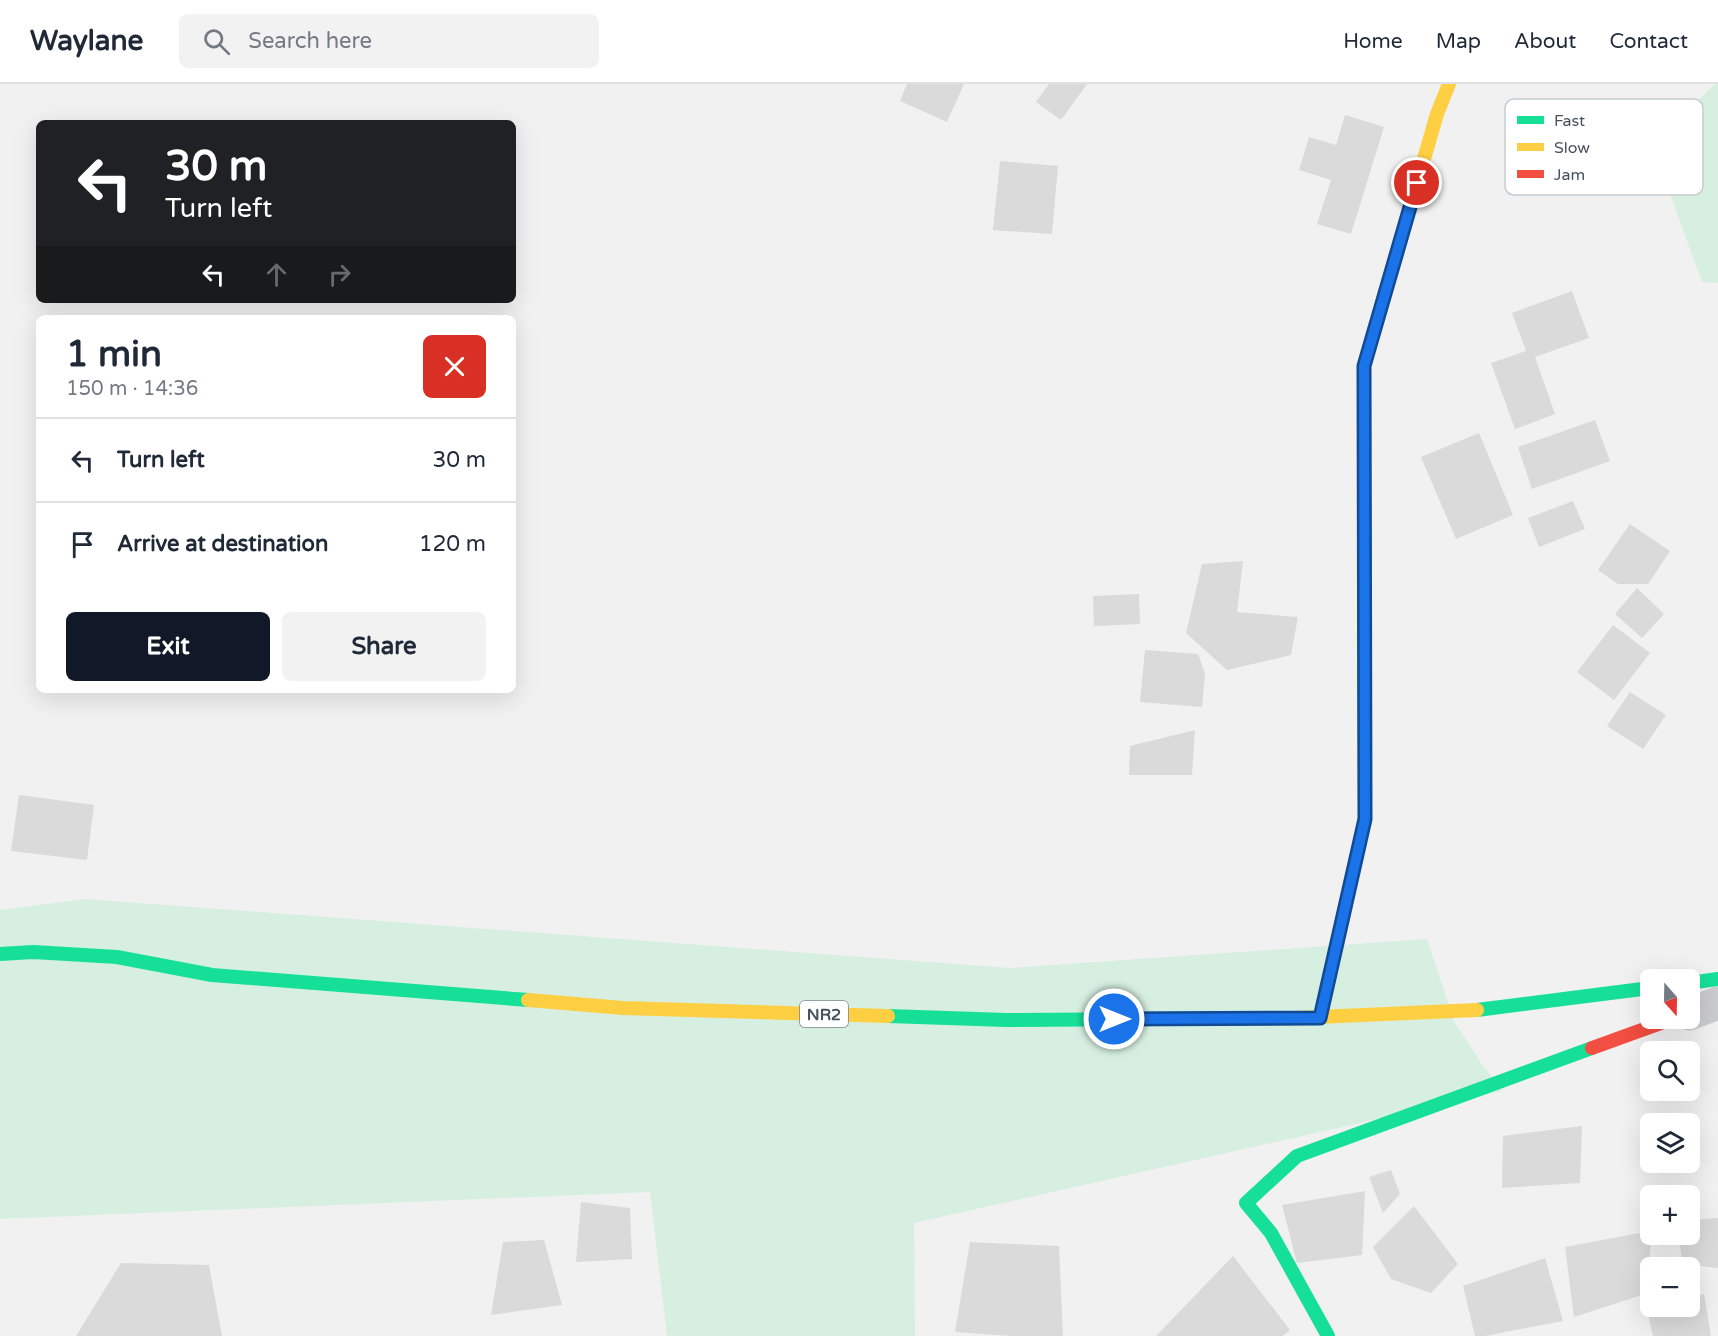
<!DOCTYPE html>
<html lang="en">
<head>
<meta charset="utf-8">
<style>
  body { margin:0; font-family:"Varela Round",sans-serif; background:#f2f2f3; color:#1f2937; height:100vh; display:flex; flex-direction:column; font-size:22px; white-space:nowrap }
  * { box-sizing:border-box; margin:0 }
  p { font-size:20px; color:#747a83 }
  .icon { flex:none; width:33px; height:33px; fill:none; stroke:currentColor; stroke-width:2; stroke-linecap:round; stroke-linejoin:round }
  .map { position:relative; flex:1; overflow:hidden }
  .sheet { position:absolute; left:36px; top:231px; width:480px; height:378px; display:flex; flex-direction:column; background:#fff; border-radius:9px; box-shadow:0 6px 24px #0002 }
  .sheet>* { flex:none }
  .guide { position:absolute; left:36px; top:36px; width:480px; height:183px; border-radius:9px; box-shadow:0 6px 24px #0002; background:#202124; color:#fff; overflow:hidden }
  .needle { width:39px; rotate:160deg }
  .tools { position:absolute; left:1640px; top:885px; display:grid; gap:12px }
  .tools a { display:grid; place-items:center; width:60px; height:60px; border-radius:9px; background:#fff; box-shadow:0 6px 24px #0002; font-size:30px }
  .pin { position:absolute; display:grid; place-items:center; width:51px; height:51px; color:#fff; margin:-26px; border:3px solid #fff; border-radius:50%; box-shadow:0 2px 6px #0007 }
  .me { position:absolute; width:66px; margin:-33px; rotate:90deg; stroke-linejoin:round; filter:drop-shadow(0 0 4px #0008) }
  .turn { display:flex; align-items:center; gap:21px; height:126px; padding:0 30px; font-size:27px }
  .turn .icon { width:78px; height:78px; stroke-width:2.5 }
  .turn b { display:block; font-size:42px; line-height:51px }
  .lanes { display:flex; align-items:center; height:57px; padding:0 30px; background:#0003; justify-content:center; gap:30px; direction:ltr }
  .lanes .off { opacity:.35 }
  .round { display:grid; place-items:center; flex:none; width:63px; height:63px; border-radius:9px; background:#f2f2f3 }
  .overview { display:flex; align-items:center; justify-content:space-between; height:102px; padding:0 30px }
  h1 { font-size:36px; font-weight:800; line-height:45px }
  .cta { display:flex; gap:12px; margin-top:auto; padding:12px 30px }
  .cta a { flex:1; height:69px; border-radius:9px; background:#111827; color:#fff; font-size:24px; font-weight:800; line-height:69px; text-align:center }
  .cta a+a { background:#f2f2f3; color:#1f2937 }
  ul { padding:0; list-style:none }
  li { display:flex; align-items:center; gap:18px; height:84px; padding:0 30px; border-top:2px solid #e0e1e3 }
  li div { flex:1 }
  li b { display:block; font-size:22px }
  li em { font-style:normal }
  header { display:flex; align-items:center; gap:36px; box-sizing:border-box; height:84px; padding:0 30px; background:#fff; border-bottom:2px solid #e0e1e3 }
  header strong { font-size:28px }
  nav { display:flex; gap:33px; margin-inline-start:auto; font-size:21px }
  .search { width:420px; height:54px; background:#f2f2f3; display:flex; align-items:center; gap:15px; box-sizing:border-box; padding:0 21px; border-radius:9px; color:#747a83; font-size:22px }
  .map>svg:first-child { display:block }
  .green { fill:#d7efe1 }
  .building { fill:#dadadb }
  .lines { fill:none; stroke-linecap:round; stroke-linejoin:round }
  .street { stroke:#cacccf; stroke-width:33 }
  .fast { stroke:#16e098; stroke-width:14 }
  .slow { stroke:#ffcf43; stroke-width:14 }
  .jam { stroke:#f24e42; stroke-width:14 }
  .route-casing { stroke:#114b97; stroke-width:15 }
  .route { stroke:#1a73e8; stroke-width:10 }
  .labels { text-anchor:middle; stroke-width:6; stroke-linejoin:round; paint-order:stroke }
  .shield { fill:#fff; stroke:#7f868d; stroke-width:1.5 }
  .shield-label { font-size:16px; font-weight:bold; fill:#48525c }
  .key { fill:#fff; stroke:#c8cbce; stroke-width:1.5 }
  .key-label { font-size:16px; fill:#48525c }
</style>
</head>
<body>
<header>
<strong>Waylane</strong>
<div class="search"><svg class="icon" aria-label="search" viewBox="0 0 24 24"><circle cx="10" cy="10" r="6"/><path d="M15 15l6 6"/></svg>Search here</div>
<nav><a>Home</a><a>Map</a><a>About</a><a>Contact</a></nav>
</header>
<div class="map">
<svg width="1718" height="1252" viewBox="0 0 1718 1252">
  <rect width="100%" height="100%" fill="#f1f1f1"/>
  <!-- green -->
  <g class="green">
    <polygon points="1715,0 1718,0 1718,199 1702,198 1652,61"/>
    <polygon points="85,815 1010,884 1427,855 1454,937 1481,979 1503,1007 914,1139 915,1252 667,1252 650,1108 0,1135 0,826"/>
  </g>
  <!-- building -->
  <g class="building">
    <polygon points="907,0 964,0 947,38 900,17"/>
    <polygon points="1049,0 1087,0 1061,36 1036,18"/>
    <polygon points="1345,31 1384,43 1351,150 1317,140 1331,96 1299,86 1309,53 1336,61"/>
    <polygon points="1000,77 1058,82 1052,150 993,146"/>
    <polygon points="1572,207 1589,254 1535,273 1555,330 1515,345 1491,279 1526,267 1512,229"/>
    <polygon points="1595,336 1610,377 1532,405 1518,363"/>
    <polygon points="1479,349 1513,431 1456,455 1421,373"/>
    <polygon points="1573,417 1585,445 1539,463 1528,434"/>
    <polygon points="1630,440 1670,467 1648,500 1618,500 1598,486"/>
    <polygon points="1243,477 1237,528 1298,533 1291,571 1227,586 1186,549 1202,480"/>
    <polygon points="1637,504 1664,530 1642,554 1615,530"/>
    <polygon points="1139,510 1140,540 1094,542 1093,512"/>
    <polygon points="1613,541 1650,569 1614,616 1577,588"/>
    <polygon points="1145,566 1198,570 1205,590 1202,623 1140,618"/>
    <polygon points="1630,608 1666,631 1643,665 1607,642"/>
    <polygon points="1195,646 1192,691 1129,691 1130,662"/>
    <polygon points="19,711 94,721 87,776 11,767"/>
    <polygon points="1582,1042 1580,1099 1502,1104 1503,1052"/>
    <polygon points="1391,1086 1400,1110 1383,1129 1369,1093"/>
    <polygon points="1365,1107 1362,1171 1297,1179 1282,1121"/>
    <polygon points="581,1118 630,1124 632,1175 576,1178"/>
    <polygon points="1414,1122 1458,1180 1431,1209 1391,1195 1373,1163"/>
    <polygon points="1718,1134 1718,1184 1683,1180 1678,1150 1689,1150 1689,1136"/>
    <polygon points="1650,1147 1651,1150 1648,1209 1574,1233 1565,1163"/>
    <polygon points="544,1156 562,1221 491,1231 503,1158"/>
    <polygon points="970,1158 1059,1162 1063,1252 1011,1252 955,1248"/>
    <polygon points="1233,1172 1290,1246 1283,1252 1156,1252"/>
    <polygon points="1545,1174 1563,1237 1485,1252 1475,1252 1463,1202"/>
    <polygon points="121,1179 209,1181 222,1252 76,1252"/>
    <polygon points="1704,1210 1711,1252 1653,1252 1647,1225 1655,1222 1689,1222 1689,1214"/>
  </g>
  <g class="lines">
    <!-- street -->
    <polyline class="street" points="1689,930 1718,919"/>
    <!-- fast -->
    <g class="fast">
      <polyline points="1362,748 1365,735 1364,382"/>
      <polyline points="0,870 33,868 117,873 212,891 528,916"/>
      <polyline points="1689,899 1718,895"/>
      <polyline points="1477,926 1650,904"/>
      <polyline points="888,932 1006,936 1295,934"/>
      <polyline points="1328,1252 1271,1149 1246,1119 1297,1072 1592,964"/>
    </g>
    <!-- slow -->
    <g class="slow">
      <polyline points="1406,137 1437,30 1449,0"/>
      <polyline points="528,916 623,924 888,932"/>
      <polyline points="1295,934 1477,926"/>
      <polyline points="1320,934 1362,748"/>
    </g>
    <!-- jam -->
    <g class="jam">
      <polyline points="1364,382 1364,282 1406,137"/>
      <polyline points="1592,964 1675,934"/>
    </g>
  </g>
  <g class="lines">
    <defs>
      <polyline id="route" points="1114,935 1320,934 1365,735 1364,282 1417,99"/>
    </defs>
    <!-- route casing -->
    <use href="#route" class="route-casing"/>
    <!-- route -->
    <use href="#route" class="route"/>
  </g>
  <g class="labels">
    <!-- shield labels -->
    <rect class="shield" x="800" y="917" width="48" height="26" rx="4.5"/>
    <g class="shield-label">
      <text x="824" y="936">NR2</text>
    </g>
  </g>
  <!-- legend -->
  <rect x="1505" y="15" width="198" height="96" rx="9" class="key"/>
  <rect x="1517" y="32" width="27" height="8" fill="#16e098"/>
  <rect x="1517" y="59" width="27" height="8" fill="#ffcf43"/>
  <rect x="1517" y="86" width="27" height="8" fill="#f24e42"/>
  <g class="key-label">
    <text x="1554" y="42">Fast</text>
    <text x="1554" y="69">Slow</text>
    <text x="1554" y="96">Jam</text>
  </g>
</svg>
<div class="tools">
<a><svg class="needle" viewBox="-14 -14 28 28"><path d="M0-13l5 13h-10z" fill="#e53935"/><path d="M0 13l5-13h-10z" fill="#747a83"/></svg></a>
<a><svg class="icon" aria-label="search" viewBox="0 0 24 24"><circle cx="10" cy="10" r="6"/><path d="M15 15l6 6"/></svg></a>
<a><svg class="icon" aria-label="layers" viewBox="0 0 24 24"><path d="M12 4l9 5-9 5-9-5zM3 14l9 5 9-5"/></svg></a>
<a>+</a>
<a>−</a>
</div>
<div class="pin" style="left:1417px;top:99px;background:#d93025"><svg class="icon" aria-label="arrive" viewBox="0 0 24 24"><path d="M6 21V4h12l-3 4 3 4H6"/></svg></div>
<svg class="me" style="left:1114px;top:935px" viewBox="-20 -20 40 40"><circle r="17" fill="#1a73e8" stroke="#fff" stroke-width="3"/><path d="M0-11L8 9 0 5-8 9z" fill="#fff"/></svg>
<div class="guide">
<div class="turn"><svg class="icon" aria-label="left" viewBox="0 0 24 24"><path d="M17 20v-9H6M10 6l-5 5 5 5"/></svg><div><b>30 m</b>Turn left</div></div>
<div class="lanes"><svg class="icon" aria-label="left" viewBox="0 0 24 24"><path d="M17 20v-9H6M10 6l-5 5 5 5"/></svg><svg class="icon off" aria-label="ahead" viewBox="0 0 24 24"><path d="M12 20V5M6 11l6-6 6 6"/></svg><svg class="icon off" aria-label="right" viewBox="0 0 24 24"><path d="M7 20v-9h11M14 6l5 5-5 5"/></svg></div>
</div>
<section class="sheet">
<div class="overview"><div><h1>1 min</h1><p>150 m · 14:36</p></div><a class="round" style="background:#d93025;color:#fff"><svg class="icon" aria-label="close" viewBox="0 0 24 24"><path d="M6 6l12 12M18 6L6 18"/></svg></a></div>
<ul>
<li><svg class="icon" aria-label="left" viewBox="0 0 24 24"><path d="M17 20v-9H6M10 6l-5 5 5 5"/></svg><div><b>Turn left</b></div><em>30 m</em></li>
<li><svg class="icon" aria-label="arrive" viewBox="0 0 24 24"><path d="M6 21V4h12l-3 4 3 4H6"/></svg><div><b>Arrive at destination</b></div><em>120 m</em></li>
</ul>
<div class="cta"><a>Exit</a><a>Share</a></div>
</section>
</div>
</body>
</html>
